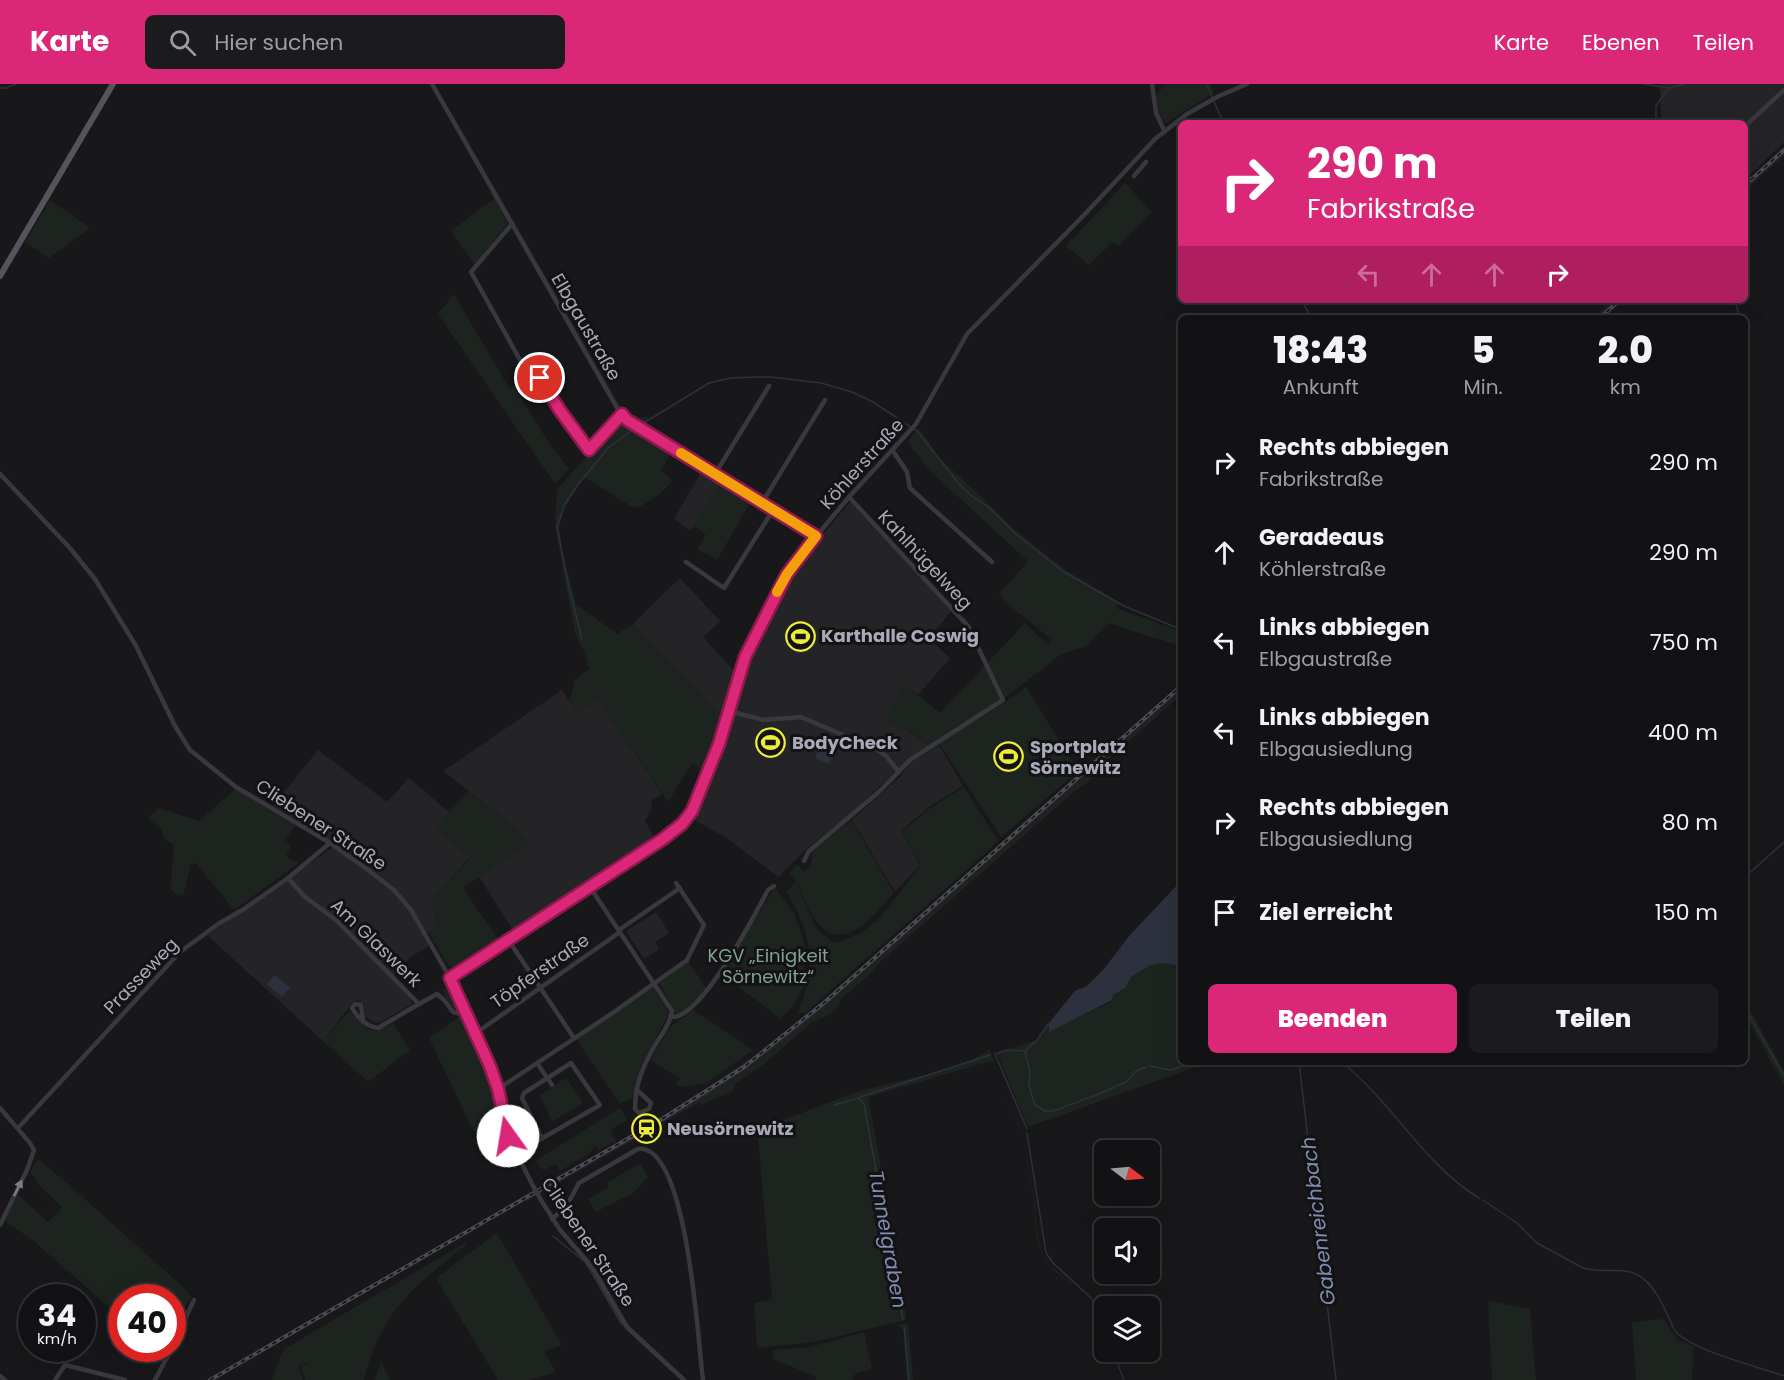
<!DOCTYPE html>
<html lang="de">
<head>
<meta charset="utf-8">
<style>
  body { margin:0; font-family:Poppins,sans-serif; background:#1b1a1c; color:#f1f3f6; height:100vh; display:flex; flex-direction:column; font-size:22px; white-space:nowrap }
  * { box-sizing:border-box; margin:0 }
  p { font-size:20px; color:#9c9da0 }
  .icon { flex:none; width:33px; height:33px; fill:none; stroke:currentColor; stroke-width:2; stroke-linecap:round; stroke-linejoin:round }
  .map { position:relative; flex:1; overflow:hidden }
  .drawer { position:absolute; left:1178px; top:231px; width:570px; height:750px; display:flex; flex-direction:column; background:#121113; border-radius:9px; box-shadow:0 6px 24px #0002,0 0 0 2px #313133 }
  .drawer>* { flex:none }
  .guide { position:absolute; left:1178px; top:36px; width:570px; height:183px; border-radius:9px; box-shadow:0 6px 24px #0002,0 0 0 2px #313133; background:#db2777; color:#fff; overflow:hidden }
  .needle { width:39px; rotate:106deg }
  .tools { position:absolute; left:1094px; top:1056px; display:grid; gap:12px }
  .tools a { display:grid; place-items:center; width:66px; height:66px; border-radius:9px; background:#121113; box-shadow:0 6px 24px #0002,0 0 0 2px #313133; font-size:30px }
  .speed { position:absolute; left:18px; top:1200px; display:flex; gap:12px; font-size:30px; font-weight:700; text-align:center }
  .speed>* { display:grid; place-content:center; width:78px; height:78px; border-radius:50%; background:#121113; box-shadow:0 6px 24px #0002,0 0 0 2px #313133; line-height:1 }
  .speed small { font-size:15px; font-weight:400 }
  .speed .limit { border:9px solid #d22; background:#fff; color:#111 }
  .pin { position:absolute; display:grid; place-items:center; width:51px; height:51px; color:#fff; margin:-26px; border:3px solid #fff; border-radius:50%; box-shadow:0 2px 6px #0007 }
  .me { position:absolute; width:66px; margin:-33px; rotate:347deg; stroke-linejoin:round; filter:drop-shadow(0 0 4px #0008) }
  .turn { display:flex; align-items:center; gap:21px; height:126px; padding:0 30px; font-size:27px }
  .turn .icon { width:78px; height:78px; stroke-width:2.5 }
  .turn b { display:block; font-size:42px; line-height:51px }
  .lanes { display:flex; align-items:center; height:57px; padding:0 30px; background:#0003; justify-content:center; gap:30px; direction:ltr }
  .lanes .off { opacity:.35 }
  .eta { display:flex; justify-content:space-evenly; align-items:center; height:102px; text-align:center }
  .eta b { font-size:36px; font-weight:800; line-height:42px }
  .action { display:flex; gap:12px; margin-top:auto; padding:12px 30px }
  .action a { flex:1; height:69px; border-radius:9px; background:#db2777; color:#fff; font-size:24px; font-weight:800; line-height:69px; text-align:center }
  .action a+a { background:#1b1a1c; color:#f1f3f6 }
  ul { padding:0; list-style:none }
  li { display:flex; align-items:center; gap:18px; height:90px; padding:0 30px }
  li div { flex:1 }
  li b { display:block; font-size:22px }
  li em { font-style:normal }
  header { display:flex; align-items:center; gap:36px; box-sizing:border-box; height:84px; padding:0 30px; background:#db2777; color:#fff }
  header strong { font-size:28px }
  nav { display:flex; gap:33px; margin-inline-start:auto; font-size:21px }
  .search { width:420px; height:54px; background:#1b1a1c; display:flex; align-items:center; gap:15px; box-sizing:border-box; padding:0 21px; border-radius:9px; color:#9c9da0; font-size:22px }
  .map>svg:first-child { display:block }
  .built { fill:#242326 }
  .green { fill:#1d2420 }
  .water { fill:#2d313d }
  .lines { fill:none; stroke-linecap:round; stroke-linejoin:round }
  .stream { stroke:#2d313d; stroke-width:1.5 }
  .minor { stroke:#39383e; stroke-width:4.5 }
  .major { stroke:#55545d; stroke-width:6 }
  .rail-casing { stroke:#4c4b53; stroke-width:4 }
  .rail { stroke:#131214; stroke-width:1.5; stroke-dasharray:4.5; stroke-linecap:butt }
  .minor-bridge { stroke:#39383e; stroke-width:4.5 }
  .oneway { fill:#7d7c87 }
  .route-casing { stroke:#8e194d; stroke-width:15 }
  .route { stroke:#db2777; stroke-width:10 }
  .slow { stroke:#f59e0b; stroke-width:10 }
  .labels { text-anchor:middle; stroke-width:6; stroke-linejoin:round; paint-order:stroke }
  .street-label { font-size:18px; fill:#aaa9b8; stroke:#131214 }
  .poi-label { font-size:18px; font-weight:bold; fill:#aaa9b8; stroke:#131214; text-anchor:start }
  .park-label { font-size:18px; fill:#81a38e; stroke:#131214 }
  .water-label { font-size:20px; font-style:italic; fill:#828cb2; stroke:#131214 }
</style>
</head>
<body>
<header>
<strong>Karte</strong>
<div class="search"><svg class="icon" aria-label="search" viewBox="0 0 24 24"><circle cx="10" cy="10" r="6"/><path d="M15 15l6 6"/></svg>Hier suchen</div>
<nav><a>Karte</a><a>Ebenen</a><a>Teilen</a></nav>
</header>
<div class="map">
<svg width="1784" height="1296" viewBox="0 0 1784 1296">
  <rect width="100%" height="100%" fill="#181719"/>
  <!-- built -->
  <g class="built">
    <polygon points="1660,0 1784,0 1784,58 1745,96 1744,39 1661,39"/>
    <polygon points="1784,63 1784,71 1745,107 1745,100"/>
    <polygon points="1614,216 1622,216 1602,234 1593,234"/>
    <polygon points="702,387 721,399 691,447 674,435"/>
    <polygon points="850,418 952,527 928,554 950,574 918,611 904,601 906,645 930,662 900,684 849,731 812,760 778,793 728,755 693,735 731,638 747,577 765,540 800,478"/>
    <polygon points="680,494 720,537 703,553 736,589 725,635 633,540"/>
    <polygon points="1180,600 1180,608 831,918 777,963 701,1017 527,1117 524,1112 696,1014 729,992 728,990 774,958 827,913"/>
    <polygon points="562,606 577,628 598,615 662,710 651,717 652,724 645,737 655,755 515,849 479,793 528,760 517,745 443,687"/>
    <polygon points="939,661 963,702 929,723 901,747 920,781 895,808 852,736 901,692 910,679"/>
    <polygon points="318,666 387,718 409,694 449,728 437,746 470,773 432,816 437,843 423,851 429,862 412,872 394,890 399,903 410,913 412,920 381,938 376,939 365,933 364,920 357,916 353,918 323,957 207,851 336,761 273,722"/>
    <polygon points="656,828 669,849 655,858 659,865 644,875 626,847"/>
  </g>
  <!-- green -->
  <g class="green">
    <path d="M1166,0h45l3,9 -48,30c-8,-4 -10,-14 -8,-22h-2v-6z"/>
    <path d="M452,29l169,295c8,9 14,13 26,8l2,3 -10,5 -11,-5 -11,-14 -166,-291z"/>
    <polygon points="1125,99 1152,128 1118,162 1113,158 1089,181 1066,162"/>
    <polygon points="495,114 508,139 475,181 451,147"/>
    <polygon points="50,116 90,144 49,174 25,158"/>
    <polygon points="454,210 509,304 514,302 550,361 569,385 555,400 438,230"/>
    <path d="M620,334l52,33 -11,20 11,9c-3,9 -29,27 -38,28l-50,-31 -20,32 -5,18 4,29 13,48 41,30 16,-10 92,95 -13,40 -7,13 -13,-9 -24,39 -70,-103 -21,13 -7,-10 5,-22 14,-11 -5,-18 -9,-18 -11,-57 -9,-52 2,-34z"/>
    <polygon points="919,344 940,374 1019,449 1064,485 1119,518 1116,524 1180,547 1180,562 1108,539 1086,562 1060,571 1006,613 930,662 907,645 903,648 887,636 903,600 940,629 1025,539 1048,561 1052,557 1030,537 1018,529 999,510 1028,477 931,388 907,358"/>
    <polygon points="721,399 751,417 717,476 697,465 706,451 694,442"/>
    <polygon points="1026,603 1078,687 1001,753 939,659 1004,619"/>
    <polygon points="1180,608 1180,612 1095,687 1088,699 1077,705 880,878 870,890 840,916 838,923 827,932 811,939 764,980 736,999 733,1007 707,1018 700,1023 701,1017 777,963 831,918"/>
    <polygon points="443,687 517,745 528,760 463,804 501,859 453,885 449,882 428,848 437,843 432,816 470,774 436,746 449,728 469,708"/>
    <path d="M964,703l34,54c-63,59 -129,114 -193,172h-7c19,-52 15,-73 -11,-121l9,-10 20,46 18,15 25,-9 19,-14 43,-55 -19,-33 27,-23z"/>
    <path d="M235,705l61,36 -12,16 7,5 -5,10 13,7 -65,47 -38,-47 -5,1 -8,32 -6,-1 -6,-5c-1,-16 4,-30 2,-46l-9,-5 -2,-9 -14,-12 10,-10 41,13z"/>
    <path d="M851,736l43,73c-18,20 -51,64 -78,28 -12,-15 -11,-32 -27,-48l8,-8 7,6 7,-6 1,-14z"/>
    <polygon points="775,803 795,830 805,862 803,904 793,923 780,934 721,890"/>
    <polygon points="688,877 707,905 681,930 676,930 659,899"/>
    <polygon points="1164,879 1180,882 1180,978 1210,978 1028,1043 997,969 1037,956 1048,940 1049,947 1112,917 1113,911 1125,904 1132,892 1151,881"/>
    <polygon points="653,903 666,923 669,930 641,981 636,997 634,1013 620,1020 576,955"/>
    <polygon points="444,905 450,905 463,927 452,926 442,906"/>
    <polygon points="1745,916 1784,987 1784,1001 1745,931"/>
    <polygon points="693,926 753,966 705,1000 680,1003 676,999 680,995 650,976 671,942"/>
    <polygon points="349,927 370,946 376,947 393,939 410,966 368,998 323,957"/>
    <polygon points="460,932 466,932 494,1008 496,1038 474,1048 429,954"/>
    <path d="M989,965l34,88 12,65 2,30 6,23 6,9 29,25 -21,-16 -12,-13 -4,-9 -5,-18 -2,-31 -12,-70 -28,-69 -6,-1 -120,35 32,173 6,50 -91,22 -58,6 -3,-45 18,-4 -15,-173c35,-6 68,-24 101,-34 35,-12 103,-20 131,-43z"/>
    <polygon points="566,994 583,1019 552,1038 540,1011"/>
    <polygon points="620,1024 627,1036 610,1046 616,1057 599,1066 595,1061 590,1069 560,1087 556,1080 544,1086 539,1083 536,1076"/>
    <polygon points="38,1075 68,1100 184,1204 191,1213 183,1226 188,1229 173,1263 172,1214 122,1214 121,1234 35,1158 5,1137 17,1110 48,1138 62,1123 40,1102 30,1088"/>
    <polygon points="640,1079 648,1093 633,1109 596,1128 588,1115 609,1103 607,1099"/>
    <polygon points="497,1149 562,1261 544,1267 556,1288 529,1296 498,1296 436,1194"/>
    <path d="M465,1159l1,2c-53,42 -85,66 -102,135h-59l-4,-13 9,-5 -11,4 4,14h-31l9,-26 6,-7z"/>
    <polygon points="1488,1217 1530,1225 1536,1296 1492,1296"/>
    <polygon points="1663,1235 1678,1256 1694,1262 1692,1296 1636,1296 1632,1238"/>
    <polygon points="908,1239 913,1296 907,1296 903,1245 897,1241"/>
    <polygon points="864,1248 872,1285 855,1290 852,1296 816,1296 815,1292 773,1275 773,1266 810,1263"/>
    <polygon points="381,1276 382,1279 390,1296 375,1296"/>
  </g>
  <!-- water -->
  <g class="water">
    <polygon points="825,651 839,656 829,680 815,674"/>
    <polygon points="1180,798 1180,882 1164,879 1151,881 1132,892 1125,904 1113,911 1112,916 1049,948 1048,940 1075,907 1087,902 1103,886 1130,851"/>
    <polygon points="275,891 290,904 282,913 267,900"/>
  </g>
  <g class="lines">
    <!-- stream -->
    <g class="stream">
      <polyline points="1207,0 1212,13"/>
      <polyline points="1644,0 1669,4 1684,0"/>
      <polyline points="0,4 6,4 16,0"/>
      <polyline points="1214,18 1224,39"/>
      <polyline points="1656,39 1656,22 1668,5"/>
      <polyline points="1301,216 1312,234"/>
      <polyline points="1735,234 1738,230 1736,216"/>
      <polyline points="582,555 569,503 557,443 565,420 577,402 608,364 634,345 709,299 731,294 755,293 771,293 821,299 852,308 873,318 917,347 959,400 973,413 988,423 1017,451 1064,488 1124,522 1180,545"/>
      <polyline points="1744,794 1784,758"/>
      <polyline points="1744,922 1784,992"/>
      <polyline points="1025,967 1030,988 1029,1000 1032,1012 1035,1021 1045,1027 1053,1027 1099,1010 1126,998 1136,987 1146,983"/>
      <polyline points="1299,978 1336,1296"/>
      <path d="M1341,978c50,38 82,102 138,136"/>
      <polyline points="1149,982 1171,986 1194,978"/>
      <polyline points="860,1013 990,971"/>
      <polyline points="834,1021 859,1014 864,1020 903,1235"/>
      <polyline points="1027,1045 995,970 1006,966 1025,967 1037,956 1048,940"/>
      <polyline points="1027,1049 1046,1169 1053,1179 1091,1214 1104,1242"/>
      <path d="M1483,1116l34,23 20,20 46,25c18,6 38,-2 55,7 15,8 25,30 32,45 2,4 3,9 6,12 20,20 81,34 108,44"/>
      <polyline points="553,1152 586,1179 622,1241"/>
      <polyline points="904,1242 909,1296"/>
      <polyline points="1113,1268 1124,1296"/>
    </g>
    <!-- minor -->
    <g class="minor">
      <polyline points="432,0 620,329 627,336 816,452"/>
      <polyline points="1152,0 1156,29 1164,46"/>
      <polyline points="1744,43 1784,6"/>
      <polyline points="1134,92 1146,78"/>
      <polyline points="512,140 471,188 524,283 531,279 559,325 589,366 622,330"/>
      <polyline points="524,283 529,292 536,288"/>
      <polyline points="893,367 907,388 910,404 992,478"/>
      <polyline points="0,390 69,463 95,495 136,562 175,642 190,666 236,703 330,759 368,786 394,806 411,826 450,894 476,949 498,1005 508,1052 532,1100"/>
      <polyline points="715,390 769,302"/>
      <polyline points="762,419 825,316"/>
      <polyline points="686,478 724,504 773,426"/>
      <polyline points="729,627 764,636 801,633 876,665 886,672 899,688"/>
      <polyline points="804,777 809,767 880,707 910,676 1003,616 968,542 849,413"/>
      <path d="M288,794l17,19 31,23 83,84 -41,24c-11,-1 -21,-11 -26,-20l3,-4 6,1 2,15"/>
      <path d="M590,803l82,124c-2,13 -10,23 -17,34 -12,21 -20,39 -20,64l4,4 10,-4 2,-6 -14,-13"/>
      <polyline points="619,846 680,804"/>
      <polyline points="509,857 574,954"/>
      <polyline points="450,894 663,755 682,740 695,720 719,660 745,573 787,490 803,468 849,413 916,340 967,250 1085,130 1155,55 1187,30 1217,13 1247,0"/>
      <polyline points="419,920 437,910 444,916 453,928 461,930 467,928"/>
      <path d="M671,933c30,3 83,-101 97,-127l6,-4"/>
      <polyline points="476,949 620,848"/>
      <polyline points="537,979 552,1001"/>
      <polyline points="498,1005 614,928 687,876 704,841 676,799"/>
      <polyline points="0,1024 30,1059 34,1066 27,1086 0,1141"/>
      <polyline points="18,1044 180,868 218,840 244,825 288,794 330,759"/>
      <polyline points="527,1063 600,1021 571,979 524,1009 522,1014 542,1055"/>
      <polyline points="541,1116 560,1146 592,1183 627,1243 684,1296"/>
      <path d="M552,1135l14,-12 13,-24 59,-34c50,-6 60,195 65,231"/>
      <polyline points="172,1263 194,1216"/>
      <polyline points="0,1292 5,1296"/>
      <polyline points="55,1296 65,1281 125,1296"/>
      <polyline points="155,1296 172,1264"/>
    </g>
    <!-- major -->
    <polyline class="major" points="0,192 113,0"/>
    <defs>
      <g id="rail">
        <polyline points="1744,102 1784,66"/>
        <polyline points="1600,234 1620,216"/>
        <polyline points="210,1296 662,1035 744,983 825,918 1180,603"/>
      </g>
    </defs>
    <!-- rail casing -->
    <use href="#rail" class="rail-casing"/>
    <!-- rail -->
    <use href="#rail" class="rail"/>
    <!-- minor-bridge -->
    <polyline class="minor-bridge" points="532,1100 541,1116"/>
  </g>
  <!-- one-way arrows -->
  <defs><path id="oneway-solid" d="M-6-.8H1V-3.2L6.5 0L1 3.2V.8H-6Z" transform="scale(1.5)"/></defs>
  <use class="oneway" href="#oneway-solid" transform="translate(18 1104) rotate(-64)"/>
  <g class="lines">
    <defs>
      <polyline id="route" points="508,1052 498,1005 490,982 450,894 663,755 682,740 692,727 719,660 745,573 787,490 816,452 627,336 622,330 589,366 559,325 540,294"/>
    </defs>
    <!-- route casing -->
    <use href="#route" class="route-casing"/>
    <!-- route -->
    <use href="#route" class="route"/>
    <!-- slow -->
    <polyline class="slow" points="681,369 816,452 787,490 777,508"/>
  </g>
  <!-- icons -->
  <defs>
    <symbol id="stadium-ring" viewBox="-11 -11 22 22"><circle r="9.5" fill="#131214" stroke="#edec3b" stroke-width="1.5"/><path d="M0-5a6.5 5 0 1 0 0 10a6.5 5 0 1 0 0-10ZM-3.5-1.8h7v3.6h-7Z" fill="#edec3b"/></symbol>
    <symbol id="station-ring" viewBox="-11 -11 22 22"><circle r="9.5" fill="#131214" stroke="#edec3b" stroke-width="1.5"/><path d="M-3-6H3Q5-6 5-4V2Q5 4 3 4L4.5 6H3L1.5 4h-3L-3 6H-4.5L-3 4Q-5 4-5 2V-4Q-5-6-3-6ZM-3.5-4v3h7v-3ZM-3.5 1v1.5H-2V1ZM2 1v1.5H3.5V1Z" fill="#edec3b"/></symbol>
  </defs>
  <g fill-rule="evenodd">
    <use href="#stadium-ring" x="784" y="536" width="33" height="33"/>
    <use href="#stadium-ring" x="754" y="642" width="33" height="33"/>
    <use href="#stadium-ring" x="992" y="656" width="33" height="33"/>
    <use href="#station-ring" x="630" y="1028" width="33" height="33"/>
  </g>
  <g class="labels">
    <!-- street labels -->
    <g class="street-label">
      <text transform="translate(586 243) rotate(60)" y="6">Elbgaustraße</text>
      <text transform="translate(862 380) rotate(-48)" y="6">Köhlerstraße</text>
      <text transform="translate(925 476) rotate(47)" y="6">Kahlhügelweg</text>
      <text transform="translate(321 741) rotate(33)" y="6">Cliebener Straße</text>
      <text transform="translate(376 859) rotate(44)" y="6">Am Glaswerk</text>
      <text transform="translate(540 887) rotate(-35)" y="6">Töpferstraße</text>
      <text transform="translate(141 892) rotate(-46)" y="6">Prasseweg</text>
      <text transform="translate(588 1158) rotate(56)" y="6">Cliebener Straße</text>
    </g>
    <!-- poi labels -->
    <g class="poi-label">
      <text x="821" y="558">Karthalle Coswig</text>
      <text x="792" y="665">BodyCheck</text>
      <text x="1030" y="669">Sportplatz<tspan x="1030" dy="21">Sörnewitz</tspan></text>
      <text x="667" y="1051">Neusörnewitz</text>
    </g>
    <!-- park labels -->
    <g class="park-label">
      <text x="768" y="878">KGV „Einigkeit<tspan x="768" dy="21">Sörnewitz“</tspan></text>
    </g>
    <!-- water labels -->
    <g class="water-label">
      <text transform="translate(1318 1137) rotate(-97)" y="7">Gabenreichbach</text>
      <text transform="translate(888 1155) rotate(80)" y="7">Tunnelgraben</text>
    </g>
  </g>
</svg>
<div class="tools">
<a><svg class="needle" viewBox="-14 -14 28 28"><path d="M0-13l5 13h-10z" fill="#e53935"/><path d="M0 13l5-13h-10z" fill="#9c9da0"/></svg></a>
<a><svg class="icon" aria-label="sound" viewBox="0 0 24 24"><path d="M4 9h4l5-4v14l-5-4H4zM17 9q2 3 0 6"/></svg></a>
<a><svg class="icon" aria-label="layers" viewBox="0 0 24 24"><path d="M12 4l9 5-9 5-9-5zM3 14l9 5 9-5"/></svg></a>
</div>
<div class="speed"><div>34<small>km/h</small></div><div class="limit">40</div></div>
<div class="pin" style="left:540px;top:294px;background:#d93025"><svg class="icon" aria-label="arrive" viewBox="0 0 24 24"><path d="M6 21V4h12l-3 4 3 4H6"/></svg></div>
<svg class="me" style="left:508px;top:1052px" viewBox="-20 -20 40 40"><circle r="19" fill="#fff"/><path d="M0-13L10 11 0 6-10 11z" fill="#db2777"/></svg>
<div class="guide">
<div class="turn"><svg class="icon" aria-label="right" viewBox="0 0 24 24"><path d="M7 20v-9h11M14 6l5 5-5 5"/></svg><div><b>290 m</b>Fabrikstraße</div></div>
<div class="lanes"><svg class="icon off" aria-label="left" viewBox="0 0 24 24"><path d="M17 20v-9H6M10 6l-5 5 5 5"/></svg><svg class="icon off" aria-label="ahead" viewBox="0 0 24 24"><path d="M12 20V5M6 11l6-6 6 6"/></svg><svg class="icon off" aria-label="ahead" viewBox="0 0 24 24"><path d="M12 20V5M6 11l6-6 6 6"/></svg><svg class="icon" aria-label="right" viewBox="0 0 24 24"><path d="M7 20v-9h11M14 6l5 5-5 5"/></svg></div>
</div>
<section class="drawer">
<div class="eta">
<div><b>18:43</b><p>Ankunft</p></div>
<div><b>5</b><p>Min.</p></div>
<div><b>2.0</b><p>km</p></div>
</div>
<ul>
<li><svg class="icon" aria-label="right" viewBox="0 0 24 24"><path d="M7 20v-9h11M14 6l5 5-5 5"/></svg><div><b>Rechts abbiegen</b><p>Fabrikstraße</p></div><em>290 m</em></li>
<li><svg class="icon" aria-label="ahead" viewBox="0 0 24 24"><path d="M12 20V5M6 11l6-6 6 6"/></svg><div><b>Geradeaus</b><p>Köhlerstraße</p></div><em>290 m</em></li>
<li><svg class="icon" aria-label="left" viewBox="0 0 24 24"><path d="M17 20v-9H6M10 6l-5 5 5 5"/></svg><div><b>Links abbiegen</b><p>Elbgaustraße</p></div><em>750 m</em></li>
<li><svg class="icon" aria-label="left" viewBox="0 0 24 24"><path d="M17 20v-9H6M10 6l-5 5 5 5"/></svg><div><b>Links abbiegen</b><p>Elbgausiedlung</p></div><em>400 m</em></li>
<li><svg class="icon" aria-label="right" viewBox="0 0 24 24"><path d="M7 20v-9h11M14 6l5 5-5 5"/></svg><div><b>Rechts abbiegen</b><p>Elbgausiedlung</p></div><em>80 m</em></li>
<li><svg class="icon" aria-label="arrive" viewBox="0 0 24 24"><path d="M6 21V4h12l-3 4 3 4H6"/></svg><div><b>Ziel erreicht</b></div><em>150 m</em></li>
</ul>
<div class="action"><a>Beenden</a><a>Teilen</a></div>
</section>
</div>
</body>
</html>
